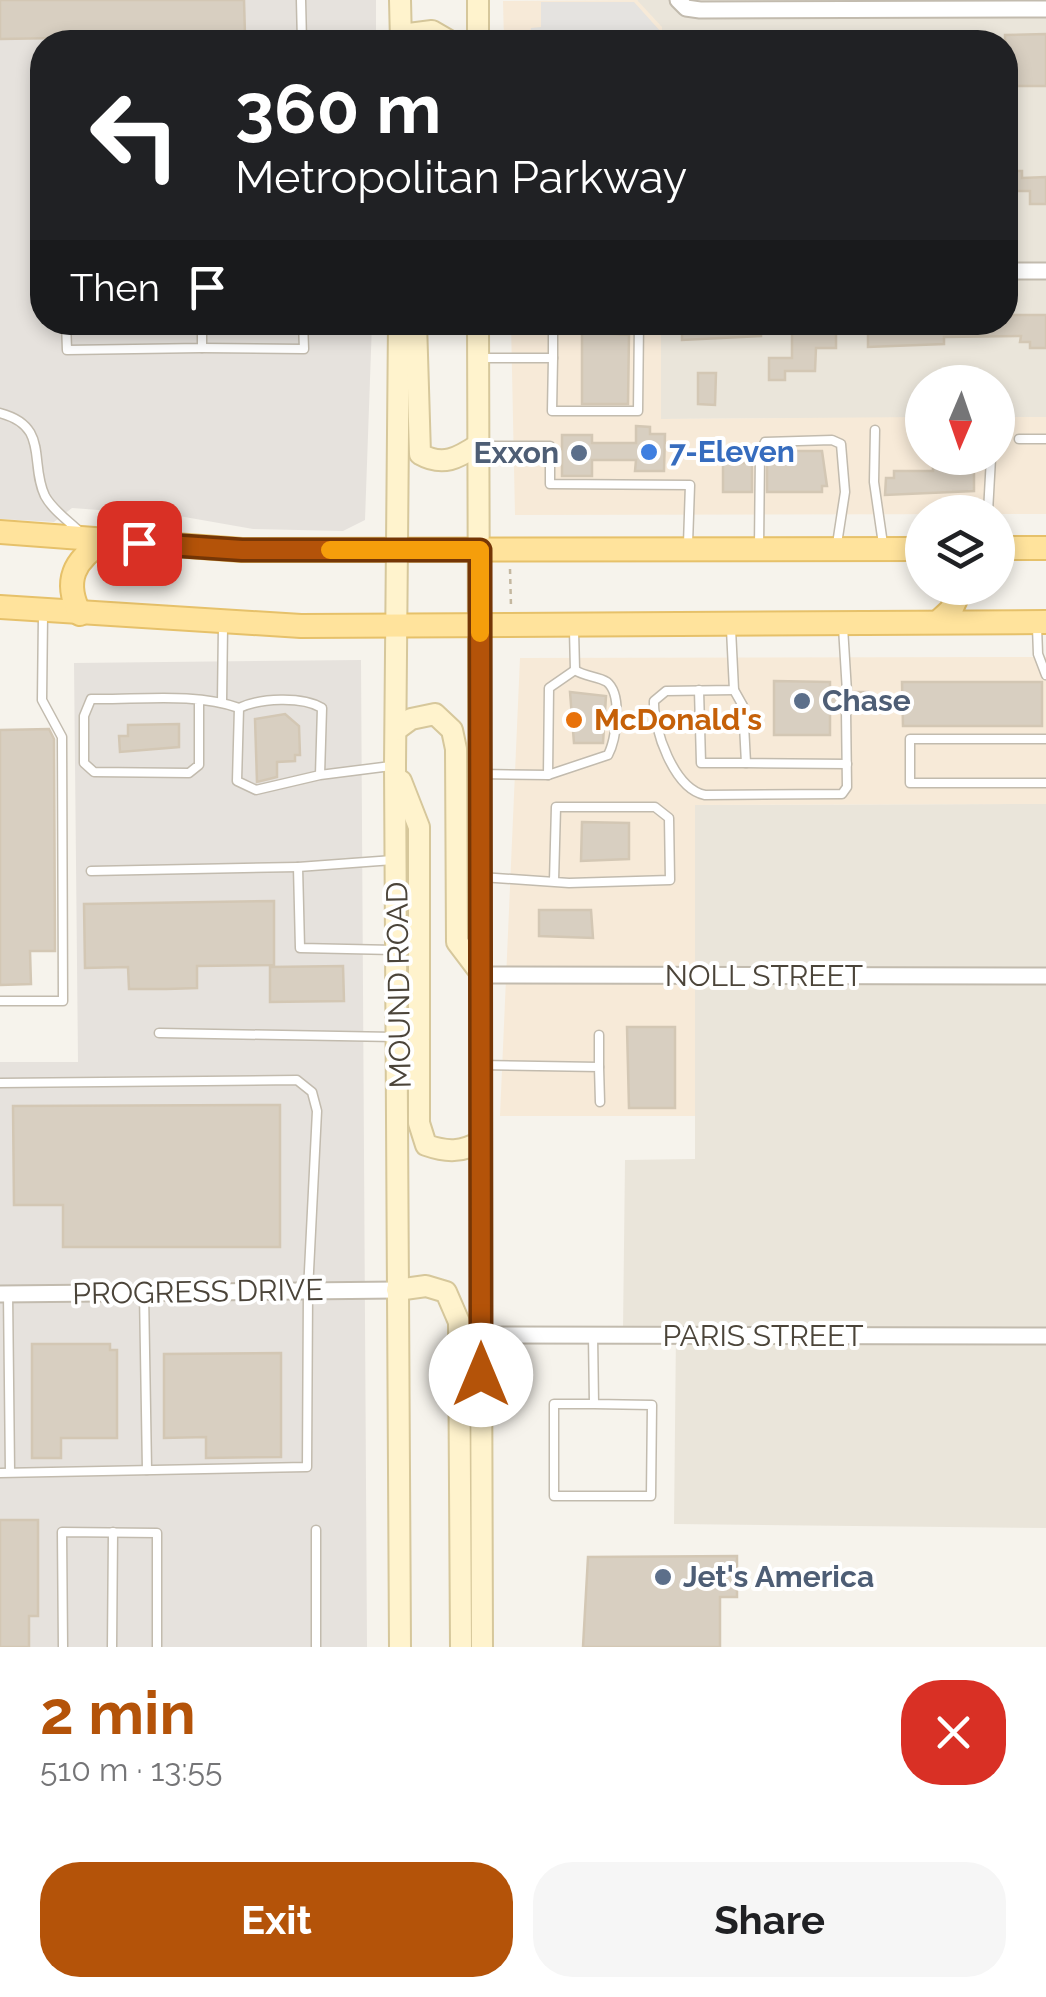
<!DOCTYPE html>
<html lang="en">
<head>
<meta charset="utf-8">
<style>
  body { margin:0; font-family:Raleway,sans-serif; background:#f6f6f6; color:#202124; height:100vh; display:flex; flex-direction:column; font-size:38px; white-space:nowrap }
  * { box-sizing:border-box; margin:0 }
  p { font-size:32px; color:#757577 }
  .icon { flex:none; width:55px; height:55px; fill:none; stroke:currentColor; stroke-width:2; stroke-linecap:round; stroke-linejoin:round }
  .map { position:relative; height:1647px; overflow:hidden }
  .sheet { display:flex; flex-direction:column; background:#fff; flex:1 }
  .sheet>* { flex:none }
  .hud { position:absolute; left:30px; top:30px; width:988px; height:305px; border-radius:40px; box-shadow:0 5px 15px #0003; background:#202124; color:#fff; overflow:hidden }
  .needle { width:65px; rotate:182deg }
  .fabs { position:absolute; left:905px; top:365px; display:grid; gap:20px }
  .fabs a { display:grid; place-items:center; width:110px; height:110px; border-radius:50%; background:#fff; box-shadow:0 5px 15px #0003; font-size:50px }
  .pin { position:absolute; display:grid; place-items:center; width:85px; height:85px; color:#fff; margin:-42px; border-radius:20px; box-shadow:0 5px 15px #0006 }
  .me { position:absolute; width:110px; margin:-55px; rotate:0deg; stroke-linejoin:round; filter:drop-shadow(0 0 8px #0008) }
  .turn { display:flex; align-items:center; gap:35px; height:210px; padding:0 40px; font-size:45px }
  .turn .icon { width:130px; height:130px; stroke-width:2.5 }
  .turn b { display:block; font-size:70px; line-height:85px }
  .then { display:flex; align-items:center; height:95px; padding:0 40px; background:#0003; gap:20px; font-size:38px }
  .round { display:grid; place-items:center; flex:none; width:105px; height:105px; border-radius:40px; background:#f6f6f6 }
  .head { display:flex; align-items:center; justify-content:space-between; height:170px; padding:0 40px }
  h1 { font-size:60px; font-weight:700; line-height:75px; color:#b45309 }
  .button { display:flex; gap:20px; margin-top:auto; padding:20px 40px }
  .button a { flex:1; height:115px; border-radius:40px; background:#b45309; color:#fff; font-size:40px; font-weight:700; line-height:115px; text-align:center }
  .button a+a { background:#f6f6f6; color:#202124 }
  .map>svg:first-child { display:block }
  .residential { fill:#eae5da }
  .commercial { fill:#f7ead8 }
  .industrial { fill:#e6e2dd }
  .parking { fill:#e5e3e0 }
  .building { fill:#d8cfc1; stroke:#d3c7b4; stroke-width:2.5 }
  .lines { fill:none; stroke-linecap:round; stroke-linejoin:round }
  .service-casing { stroke:#c2bbae; stroke-width:11 }
  .minor-casing { stroke:#c2bbae; stroke-width:19 }
  .secondary-casing { stroke:#d6c79b; stroke-width:24 }
  .primary-casing { stroke:#e6c16a; stroke-width:26 }
  .path { stroke:#c4b79f; stroke-width:2.5; stroke-dasharray:5 5; stroke-linecap:butt }
  .service { stroke:#fff; stroke-width:8 }
  .minor { stroke:#fff; stroke-width:15 }
  .secondary { stroke:#fff3cd; stroke-width:20 }
  .primary { stroke:#ffe39c; stroke-width:22 }
  .route-casing { stroke:#753606; stroke-width:25 }
  .route { stroke:#b45309; stroke-width:18 }
  .slow { stroke:#f59e0b; stroke-width:18 }
  .shop-dot { fill:#3f7fe0; stroke:#fff; stroke-width:4 }
  .service-dot { fill:#5c6f8a; stroke:#fff; stroke-width:4 }
  .food-dot { fill:#e8710a; stroke:#fff; stroke-width:4 }
  .labels { text-anchor:middle; stroke-width:8; stroke-linejoin:round; paint-order:stroke }
  .shop-label { font-size:30px; font-weight:bold; fill:#366cbe; stroke:#fff; text-anchor:start }
  .service-label { font-size:30px; font-weight:bold; fill:#4e5e75; stroke:#fff; text-anchor:start }
  .food-label { font-size:30px; font-weight:bold; fill:#c56008; stroke:#fff; text-anchor:start }
  .street-label { font-size:30px; fill:#4b4439; stroke:#fff }
</style>
</head>
<body>
<div class="map">
<svg width="1046" height="1647" viewBox="0 0 1046 1647">
  <rect width="100%" height="100%" fill="#f6f3ec"/>
  <!-- residential -->
  <g class="residential">
    <polygon points="494,0 1046,0 1046,418 998,418 998,382 922,382 922,418 661,419 661,323 1005,322 1005,42 662,42 637,0"/>
    <polygon points="1046,804 1046,1528 674,1524 676,1331 623,1331 625,1160 695,1159 695,805"/>
  </g>
  <!-- commercial -->
  <g class="commercial">
    <polygon points="637,0 662,27 662,42 504,42 503,1"/>
    <polygon points="511,323 661,323 661,419 922,417 922,458 998,458 998,417 1046,417 1046,514 515,515"/>
    <polygon points="1046,657 1046,804 695,805 695,1116 500,1116 520,658"/>
  </g>
  <!-- industrial -->
  <g class="industrial">
    <polygon points="0,0 376,0 376,42 42,42 42,322 372,323 365,520 343,531 253,529 179,516 72,508 54,522 0,519"/>
    <polygon points="361,660 367,1647 0,1647 0,1062 78,1062 74,663"/>
  </g>
  <!-- parking -->
  <polygon class="parking" points="541,2 634,2 661,32 661,42 530,42 531,28 541,27"/>
  <!-- building -->
  <g class="building">
    <polygon points="0,0 244,0 245,35 0,39"/>
    <polygon points="1046,34 1046,86 1005,86 1005,35"/>
    <polygon points="1005,171 1022,171 1022,178 1046,177 1046,204 1030,204 1030,191 1005,191"/>
    <polygon points="1005,315 1046,315 1046,348 1030,348 1030,342 1020,342 1021,336 944,337 944,344 868,347 868,322 1005,322"/>
    <polygon points="682,322 761,322 761,336 682,340"/>
    <polygon points="792,328 836,332 836,348 816,348 815,371 785,371 785,380 769,380 769,358 792,358"/>
    <polygon points="582,332 629,335 628,404 582,404"/>
    <polygon points="698,373 716,373 715,405 698,404"/>
    <polygon points="636,426 650,427 650,434 665,434 664,471 635,471 636,460 592,460 592,476 562,476 562,435 592,435 592,443 636,443"/>
    <polygon points="776,451 822,451 827,486 822,486 822,492 767,492 767,463 776,464"/>
    <polygon points="933,458 974,458 974,491 885,495 886,478 894,478 894,471 933,471"/>
    <polygon points="735,463 752,463 752,492 723,492 723,464"/>
    <polygon points="774,681 830,682 830,692 839,692 846,699 854,692 868,692 868,710 854,710 847,703 830,710 830,735 774,735"/>
    <polygon points="902,682 1042,682 1042,726 903,726"/>
    <polygon points="570,692 606,696 603,743 574,743"/>
    <polygon points="285,714 299,726 300,755 295,755 295,761 277,762 277,777 257,782 255,719"/>
    <polygon points="179,724 179,747 120,752 119,736 128,736 128,725"/>
    <polygon points="49,729 54,739 55,951 30,951 31,984 0,985 0,730"/>
    <polygon points="582,822 629,823 629,859 581,861"/>
    <polygon points="274,901 274,965 197,966 197,988 167,989 129,989 128,967 85,968 84,904"/>
    <polygon points="539,910 591,910 593,938 539,936"/>
    <polygon points="343,966 344,1001 270,1002 270,967"/>
    <polygon points="627,1027 675,1027 675,1108 629,1108"/>
    <polygon points="280,1105 280,1247 63,1247 63,1205 14,1205 13,1106"/>
    <polygon points="32,1344 110,1344 110,1350 117,1350 117,1438 61,1438 61,1458 32,1458"/>
    <polygon points="281,1353 281,1457 206,1458 206,1437 164,1438 164,1354"/>
    <polygon points="0,1520 38,1520 38,1616 29,1616 29,1647 0,1647"/>
    <polygon points="737,1556 737,1597 720,1597 720,1647 583,1647 588,1557"/>
  </g>
  <g class="lines">
    <defs>
      <g id="service">
        <polyline points="301,0 302,42"/>
        <polyline points="66,322 67,350 202,348 202,322"/>
        <polyline points="202,348 304,349 303,322"/>
        <polyline points="478,358 553,358 552,411 638,411 639,322"/>
        <polyline points="553,358 553,324 639,324"/>
        <path d="M0,413c50,13 29,50 45,83 7,13 22,24 33,34"/>
        <polyline points="875,430 874,482 883,544"/>
        <polyline points="1019,439 1046,439"/>
        <polyline points="481,446 550,446 550,484 690,485 688,544"/>
        <polyline points="988,512 991,458"/>
        <polyline points="759,548 760,453 765,442 832,440 841,444 845,492 837,544"/>
        <polyline points="843,627 847,692"/>
        <polyline points="1037,627 1038,654 1046,675"/>
        <path d="M731,629l3,61 -68,1 -12,10c-1,28 20,88 51,94l137,-1 5,-7 -1,-77"/>
        <polyline points="574,630 575,670"/>
        <polyline points="699,690 701,763 746,763"/>
        <polyline points="734,690 743,706 746,763 847,764"/>
        <path d="M199,701v64l-10,8 -95,-1 -10,-9v-47l7,-17c46,1 104,-7 148,9"/>
        <polyline points="222,702 223,626"/>
        <polyline points="1046,739 910,739 910,783 1046,783"/>
        <path d="M480,774l68,1 60,-20c8,-15 15,-60 -1,-73 -9,-6 -22,-5 -32,-12"/>
        <path d="M320,775l2,-67c-20,-12 -62,-10 -83,0l-2,73 19,9 64,-15 71,-9"/>
        <polyline points="548,775 549,688 575,670"/>
        <polyline points="393,860 298,867 300,948 394,950"/>
        <polyline points="91,871 298,867"/>
        <polyline points="481,877 569,883 670,880 669,818 655,807 556,807 554,881"/>
        <polyline points="0,1001 63,1001 62,737 42,700 43,615"/>
        <polyline points="159,1033 395,1037"/>
        <polyline points="599,1035 599,1067"/>
        <polyline points="481,1065 599,1067 600,1102"/>
        <polyline points="0,1083 297,1080 312,1092 317,1111 308,1291 307,1467 0,1473"/>
        <polyline points="144,1292 147,1470"/>
        <polyline points="8,1293 10,1472"/>
        <polyline points="593,1335 594,1404 554,1404 554,1496 651,1496 652,1405 594,1404"/>
        <polyline points="63,1647 62,1532 157,1533 157,1647"/>
        <polyline points="112,1647 113,1532"/>
        <polyline points="316,1647 316,1530"/>
      </g>
      <g id="minor">
        <polyline points="678,0 686,8 700,10 1046,9"/>
        <polyline points="1005,271 1046,271"/>
        <polyline points="482,975 1046,976"/>
        <polyline points="0,1294 397,1290"/>
        <polyline points="481,1335 1046,1336"/>
      </g>
      <g id="secondary">
        <polyline points="400,0 401,42"/>
        <polyline points="478,0 478,42"/>
        <polyline points="401,35 432,31 451,42"/>
        <polyline points="399,322 395,765 400,1647"/>
        <path d="M416,322l4,132c23,13 38,4 58,-9"/>
        <polyline points="478,322 482,1647"/>
        <polyline points="396,730 411,719 435,714 452,730 456,749 457,942 482,975"/>
        <path d="M401,781l18,46v296l7,22c20,7 36,8 55,-4"/>
        <polyline points="397,1290 426,1286 446,1292 459,1322 461,1647"/>
      </g>
      <g id="primary">
        <polyline points="0,532 242,550 922,549"/>
        <polyline points="998,548 1046,548"/>
        <polyline points="0,607 301,626 1046,622"/>
        <path d="M80,614c-17,-33 -6,-54 24,-73"/>
        <polyline points="938,622 951,610 961,588"/>
      </g>
    </defs>
    <!-- service casing -->
    <use href="#service" class="service-casing"/>
    <!-- minor casing -->
    <use href="#minor" class="minor-casing"/>
    <!-- secondary casing -->
    <use href="#secondary" class="secondary-casing"/>
    <!-- primary casing -->
    <use href="#primary" class="primary-casing"/>
    <!-- path -->
    <polyline class="path" points="510,569 511,606"/>
    <!-- service -->
    <use href="#service" class="service"/>
    <!-- minor -->
    <use href="#minor" class="minor"/>
    <!-- secondary -->
    <use href="#secondary" class="secondary"/>
    <!-- primary -->
    <use href="#primary" class="primary"/>
  </g>
  <g class="lines">
    <defs>
      <polyline id="route" points="139,543 242,550 480,550 481,1375"/>
    </defs>
    <!-- route casing -->
    <use href="#route" class="route-casing"/>
    <!-- route -->
    <use href="#route" class="route"/>
    <!-- slow -->
    <polyline class="slow" points="330,550 480,550 480,633"/>
  </g>
  <!-- markers -->
  <circle class="shop-dot" cx="649" cy="452" r="10"/>
  <g class="service-dot">
    <circle cx="579" cy="453" r="10"/>
    <circle cx="802" cy="701" r="10"/>
    <circle cx="663" cy="1577" r="10"/>
  </g>
  <circle class="food-dot" cx="574" cy="720" r="10"/>
  <g class="labels">
    <!-- shop labels -->
    <g class="shop-label">
      <text x="669" y="462">7-Eleven</text>
    </g>
    <!-- service labels -->
    <g class="service-label">
      <text x="559" y="463" text-anchor="end">Exxon</text>
      <text x="822" y="711">Chase</text>
      <text x="683" y="1587">Jet's America</text>
    </g>
    <!-- food labels -->
    <g class="food-label">
      <text x="594" y="730">McDonald's</text>
    </g>
    <!-- street labels -->
    <g class="street-label">
      <text x="764" y="986">NOLL STREET</text>
      <text transform="translate(399 985) rotate(-91)" y="10">MOUND ROAD</text>
      <text transform="translate(198 1292) rotate(-1)" y="10">PROGRESS DRIVE</text>
      <text x="763" y="1346">PARIS STREET</text>
    </g>
  </g>
</svg>
<div class="fabs">
<a><svg class="needle" viewBox="-14 -14 28 28"><path d="M0-13l5 13h-10z" fill="#e53935"/><path d="M0 13l5-13h-10z" fill="#757577"/></svg></a>
<a><svg class="icon" aria-label="layers" viewBox="0 0 24 24"><path d="M12 4l9 5-9 5-9-5zM3 14l9 5 9-5"/></svg></a>
</div>
<div class="pin" style="left:139px;top:543px;background:#d93025"><svg class="icon" aria-label="arrive" viewBox="0 0 24 24"><path d="M6 21V4h12l-3 4 3 4H6"/></svg></div>
<svg class="me" style="left:481px;top:1375px" viewBox="-20 -20 40 40"><circle r="19" fill="#fff"/><path d="M0-13L10 11 0 6-10 11z" fill="#b45309"/></svg>
<div class="hud">
<div class="turn"><svg class="icon" aria-label="left" viewBox="0 0 24 24"><path d="M17 20v-9H6M10 6l-5 5 5 5"/></svg><div><b>360 m</b>Metropolitan Parkway</div></div>
<div class="then">Then<svg class="icon" aria-label="arrive" viewBox="0 0 24 24"><path d="M6 21V4h12l-3 4 3 4H6"/></svg></div>
</div>
</div>
<section class="sheet">
<div class="head"><div><h1>2 min</h1><p>510 m · 13:55</p></div><a class="round" style="background:#d93025;color:#fff"><svg class="icon" aria-label="close" viewBox="0 0 24 24"><path d="M6 6l12 12M18 6L6 18"/></svg></a></div>
<div class="button"><a>Exit</a><a>Share</a></div>
</section>
</body>
</html>
